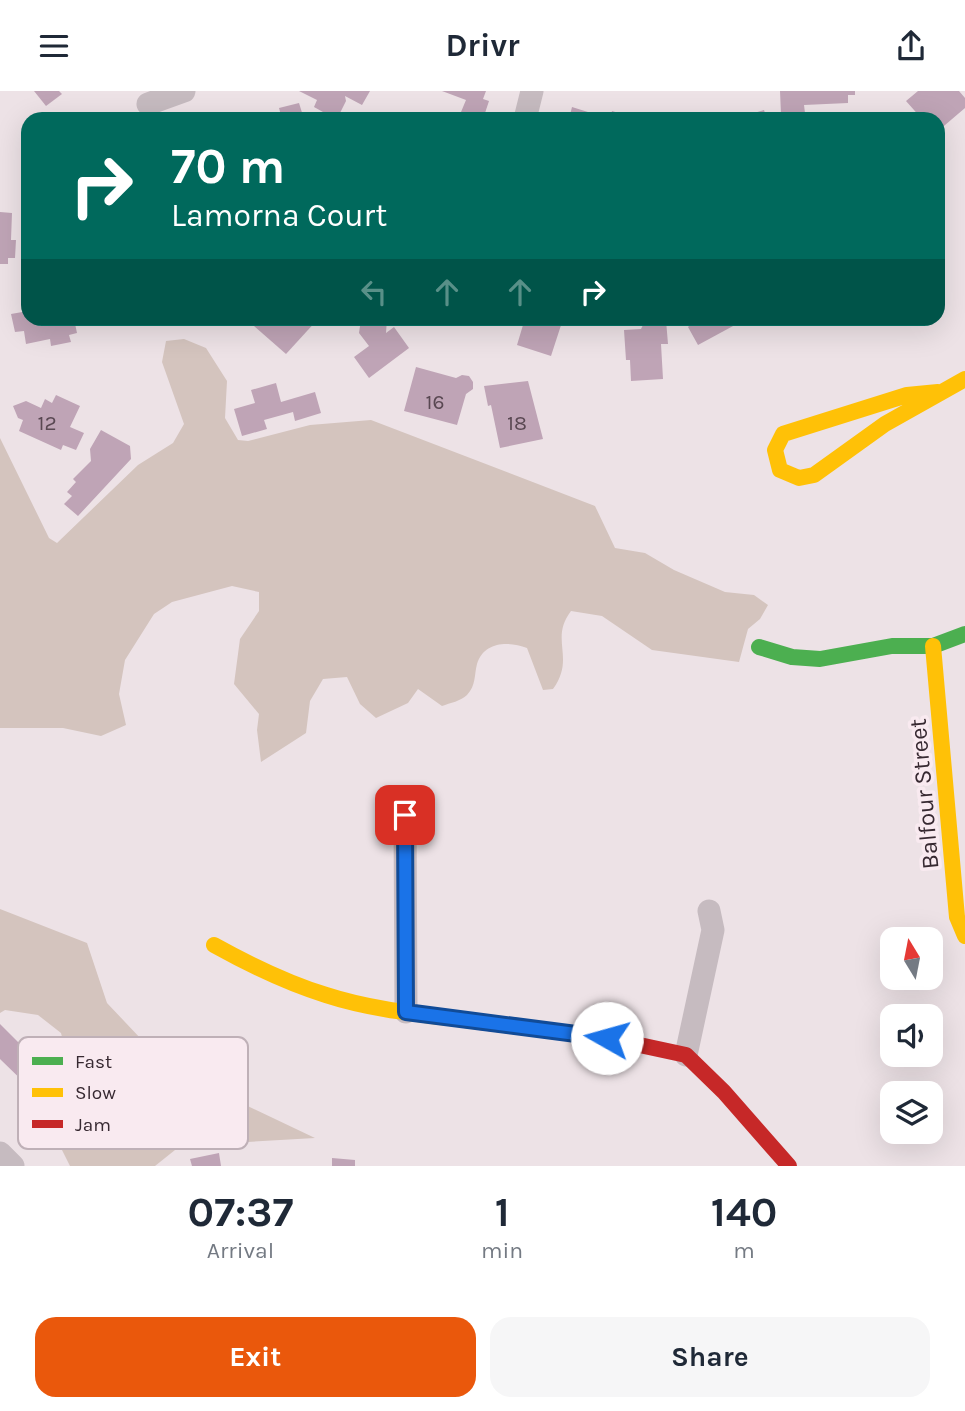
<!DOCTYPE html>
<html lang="en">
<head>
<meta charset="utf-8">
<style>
  body { margin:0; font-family:Karla,sans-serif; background:#f6f6f7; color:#1f2937; height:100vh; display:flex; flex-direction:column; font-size:26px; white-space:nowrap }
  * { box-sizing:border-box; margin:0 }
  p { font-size:23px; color:#747a83 }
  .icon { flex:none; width:38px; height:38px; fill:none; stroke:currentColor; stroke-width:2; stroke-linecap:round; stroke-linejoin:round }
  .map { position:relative; height:1075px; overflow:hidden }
  .panel { display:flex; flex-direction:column; background:#fff; flex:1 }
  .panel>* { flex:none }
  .banner { position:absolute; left:21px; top:21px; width:924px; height:214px; border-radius:21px; box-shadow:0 7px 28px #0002; background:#00695c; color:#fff; overflow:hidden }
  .needle { width:46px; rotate:350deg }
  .controls { position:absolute; left:880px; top:836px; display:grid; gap:14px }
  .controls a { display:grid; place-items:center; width:63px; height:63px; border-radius:14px; background:#fff; box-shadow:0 7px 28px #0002; font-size:35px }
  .pin { position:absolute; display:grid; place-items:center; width:60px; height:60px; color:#fff; margin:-30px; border-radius:14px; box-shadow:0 4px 10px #0006 }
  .me { position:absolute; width:77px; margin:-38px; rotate:277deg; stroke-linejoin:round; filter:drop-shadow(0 0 5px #0008) }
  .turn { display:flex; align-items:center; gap:24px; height:147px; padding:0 35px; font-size:32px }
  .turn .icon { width:91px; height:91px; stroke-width:2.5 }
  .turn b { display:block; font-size:49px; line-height:60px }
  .lanes { display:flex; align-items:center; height:66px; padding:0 35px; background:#0003; justify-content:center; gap:35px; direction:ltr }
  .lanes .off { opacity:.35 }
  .eta { display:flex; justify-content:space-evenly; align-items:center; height:119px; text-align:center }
  .eta b { font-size:42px; font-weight:700; line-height:49px }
  .action { display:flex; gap:14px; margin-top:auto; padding:14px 35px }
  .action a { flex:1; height:80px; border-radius:21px; background:#ea580c; color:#fff; font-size:28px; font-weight:700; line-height:80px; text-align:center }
  .action a+a { background:#f6f6f7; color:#1f2937 }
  header { display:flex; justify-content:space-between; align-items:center; height:91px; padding:0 35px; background:#fff; font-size:32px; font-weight:700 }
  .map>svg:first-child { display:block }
  .green { fill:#d4c4be }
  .building { fill:#bfa4b6 }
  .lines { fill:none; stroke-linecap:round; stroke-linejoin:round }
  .street { stroke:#c6bbc0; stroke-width:23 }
  .fast { stroke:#4caf50; stroke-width:16 }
  .slow { stroke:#ffc107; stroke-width:16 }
  .jam { stroke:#c62828; stroke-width:16 }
  .route-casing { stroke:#114b97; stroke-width:18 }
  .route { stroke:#1a73e8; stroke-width:12 }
  .labels { text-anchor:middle; stroke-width:7; stroke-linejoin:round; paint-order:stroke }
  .number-label { font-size:21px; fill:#594852 }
  .street-label { font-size:24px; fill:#372931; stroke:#f9eaf0 }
  .key { fill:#f9eaf0; stroke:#bfb0b7; stroke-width:2 }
  .key-label { font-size:19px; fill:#372931 }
</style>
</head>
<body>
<header><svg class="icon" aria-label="menu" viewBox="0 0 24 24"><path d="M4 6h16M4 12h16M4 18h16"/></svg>Drivr<svg class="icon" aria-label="share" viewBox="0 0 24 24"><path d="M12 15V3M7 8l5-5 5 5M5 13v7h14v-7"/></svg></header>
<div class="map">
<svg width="965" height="1075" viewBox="0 0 965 1075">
  <rect width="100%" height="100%" fill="#ede2e6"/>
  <!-- green -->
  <g class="green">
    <path d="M184,248l22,9 21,33 -2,37 13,22 10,1 62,-16 61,-5 224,86 20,42 30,5 29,17 51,22 29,3 14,10 -8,14 -12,10 -9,33 -87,-12 -50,-34 -31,-5c-22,29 5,46 -18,78l-10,1 -16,-42c-18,-7 -43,-7 -50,16 -3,12 -1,21 -10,31 -6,6 -17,8 -25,11l-24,-17 -10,14 -32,15 -16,-14 -13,-27 -24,2 -13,22 -4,32 -45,29 -4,-32 2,-16 -25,-30 6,-45 19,-28v-19l-27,-6 -60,16 -18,12 -29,46 -6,34 7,31 -25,11 -38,-8h-63v-290l49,100 8,5 81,-78 35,-22 11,-19 -22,-62 4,-21z"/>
    <polygon points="0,818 87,852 107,912 160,968 216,1000 315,1047 180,1055 155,1075 70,1075 57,1049 68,970 61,942 38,924 5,919 0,922"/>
  </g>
  <!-- building -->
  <g class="building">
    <polygon points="34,0 59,0 62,3 46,15"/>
    <polygon points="299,0 370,0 362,14 345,5 346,10 337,28 319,28 323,21 314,16 317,9"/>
    <polygon points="442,0 486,0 483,8 489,10 483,28 461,21 466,9"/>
    <polygon points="780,0 855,0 855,4 848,4 848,12 804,14 805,22 781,23"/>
    <polygon points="918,0 959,0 965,7 965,17 938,40 938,28 922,28 906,10"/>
    <polygon points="299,12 304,28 282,28 279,17"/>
    <polygon points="572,16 607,27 607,28 569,28"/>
    <polygon points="764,19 767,28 742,28 741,26"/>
    <polygon points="612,20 635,27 635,28 610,28"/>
    <polygon points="0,121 12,122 11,149 16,149 15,167 8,167 8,173 0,173"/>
    <polygon points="28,220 28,228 74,228 77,242 69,244 71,251 51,255 50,248 26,253 24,240 15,241 11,223"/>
    <polygon points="261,228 318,228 286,263 254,235"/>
    <polygon points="361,228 387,228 386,242 394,236 409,257 369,287 354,266 369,255 359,242"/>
    <polygon points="503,228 563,228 551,265 517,254 523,234"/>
    <polygon points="619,228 638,228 639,232 620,234"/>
    <polygon points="686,228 746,228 698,254 688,236 690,234"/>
    <polygon points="666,229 668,253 661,253 663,288 631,290 630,269 626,269 624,239 641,238 645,230"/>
    <polygon points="416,276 456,287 462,284 469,285 473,291 473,298 466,303 457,334 404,320"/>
    <polygon points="528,290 543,348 500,357 491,314 488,315 484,295"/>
    <polygon points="276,292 281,311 315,301 321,322 295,330 293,321 264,329 267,338 242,345 234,318 255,312 251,299"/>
    <polygon points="56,304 80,315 70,336 84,342 76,359 63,354 61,359 19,340 23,329 18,327 13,315 26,310 41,317 45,308 52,312"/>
    <polygon points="101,339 130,355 131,368 78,425 64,413 72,405 67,401 76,391 73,388 91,370 90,358"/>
    <polygon points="0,933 21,954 26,949 41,964 42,976 50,985 34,1001 0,968"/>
    <polygon points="219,1062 221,1075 192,1075 190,1068"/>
    <polygon points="332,1067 355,1069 355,1075 332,1075"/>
  </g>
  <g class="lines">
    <!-- street -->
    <g class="street">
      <polyline points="148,13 184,0"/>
      <polyline points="525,28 532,0"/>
      <polyline points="405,724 406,921"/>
      <polyline points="686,964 713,839 709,820"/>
      <polyline points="0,1062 13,1075"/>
    </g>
    <!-- fast -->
    <polyline class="fast" points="759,556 792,566 820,568 892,555 933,555 965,543"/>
    <!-- slow -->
    <g class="slow">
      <polyline points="938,301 907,304 783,343 775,359 780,379 799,387 814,384 885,333 965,288"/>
      <polyline points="933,555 957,826 965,845"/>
      <path d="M214,854c36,20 73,38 112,50 49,16 103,20 154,27"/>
    </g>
    <!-- jam -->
    <polyline class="jam" points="480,931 607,947 686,964 724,1001 789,1075"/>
  </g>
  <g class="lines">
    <defs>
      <polyline id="route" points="405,724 406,921 607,947"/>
    </defs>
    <!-- route casing -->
    <use href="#route" class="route-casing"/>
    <!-- route -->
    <use href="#route" class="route"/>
  </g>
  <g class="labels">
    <!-- number labels -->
    <g class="number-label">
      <text x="435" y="318">16</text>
      <text x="47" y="339">12</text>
      <text x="517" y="339">18</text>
    </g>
    <!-- street labels -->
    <g class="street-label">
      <text transform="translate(924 703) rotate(-95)" y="8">Balfour Street</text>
    </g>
  </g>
  <!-- legend -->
  <rect x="18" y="946" width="230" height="112" rx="10" class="key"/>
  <rect x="32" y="966" width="31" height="8" fill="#4caf50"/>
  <rect x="32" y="997" width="31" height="9" fill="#ffc107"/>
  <rect x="32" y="1029" width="31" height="8" fill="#c62828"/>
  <g class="key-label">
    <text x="75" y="977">Fast</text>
    <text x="75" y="1008">Slow</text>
    <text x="75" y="1040">Jam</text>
  </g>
</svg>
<div class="controls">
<a><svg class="needle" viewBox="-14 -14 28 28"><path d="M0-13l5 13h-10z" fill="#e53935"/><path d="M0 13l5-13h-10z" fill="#747a83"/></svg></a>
<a><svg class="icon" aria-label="sound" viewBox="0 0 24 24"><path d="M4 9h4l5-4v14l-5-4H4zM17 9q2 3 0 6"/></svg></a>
<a><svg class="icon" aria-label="layers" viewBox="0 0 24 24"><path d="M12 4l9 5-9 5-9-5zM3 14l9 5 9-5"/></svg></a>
</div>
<div class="pin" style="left:405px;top:724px;background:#d93025"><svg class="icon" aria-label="arrive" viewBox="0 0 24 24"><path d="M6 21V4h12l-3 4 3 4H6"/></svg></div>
<svg class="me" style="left:607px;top:947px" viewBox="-20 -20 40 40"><circle r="19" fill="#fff"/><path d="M0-13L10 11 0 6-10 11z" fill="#1a73e8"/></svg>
<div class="banner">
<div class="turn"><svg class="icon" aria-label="right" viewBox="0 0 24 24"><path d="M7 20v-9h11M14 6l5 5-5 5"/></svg><div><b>70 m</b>Lamorna Court</div></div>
<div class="lanes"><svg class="icon off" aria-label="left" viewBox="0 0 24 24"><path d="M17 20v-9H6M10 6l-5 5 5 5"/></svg><svg class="icon off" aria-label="ahead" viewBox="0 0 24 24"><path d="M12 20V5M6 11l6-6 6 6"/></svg><svg class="icon off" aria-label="ahead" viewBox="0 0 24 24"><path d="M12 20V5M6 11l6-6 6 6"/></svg><svg class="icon" aria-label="right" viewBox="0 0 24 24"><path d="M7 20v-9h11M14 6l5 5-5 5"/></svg></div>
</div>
</div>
<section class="panel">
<div class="eta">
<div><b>07:37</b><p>Arrival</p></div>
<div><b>1</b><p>min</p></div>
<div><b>140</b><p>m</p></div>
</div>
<div class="action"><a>Exit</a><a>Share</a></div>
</section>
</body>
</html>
